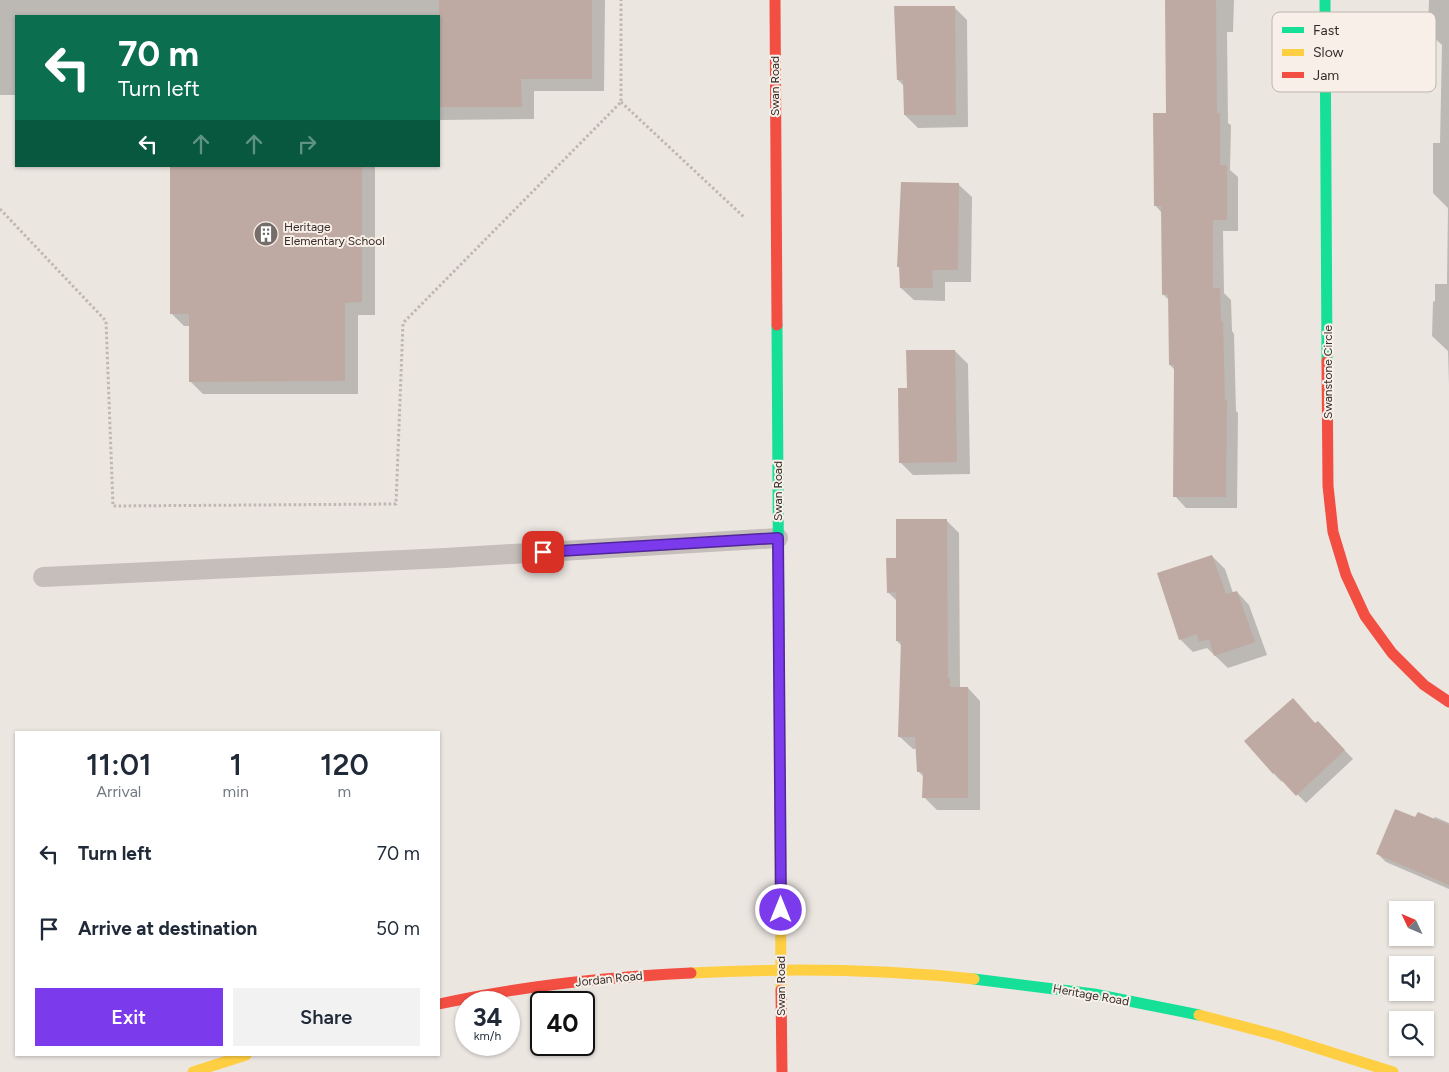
<!DOCTYPE html>
<html lang="en">
<head>
<meta charset="utf-8">
<style>
  body { margin:0; font-family:Figtree,sans-serif; background:#f2f2f3; color:#1f2937; height:100vh; display:flex; flex-direction:column; font-size:19px; white-space:nowrap }
  * { box-sizing:border-box; margin:0 }
  p { font-size:16px; color:#747a83 }
  .icon { flex:none; width:28px; height:28px; fill:none; stroke:currentColor; stroke-width:2; stroke-linecap:round; stroke-linejoin:round }
  .map { position:relative; flex:1; overflow:hidden }
  .drawer { position:absolute; left:15px; top:731px; width:425px; height:325px; display:flex; flex-direction:column; background:#fff; border-radius:0px; box-shadow:0 1px 4px #0004 }
  .drawer>* { flex:none }
  .top-card { position:absolute; left:15px; top:15px; width:425px; height:152px; border-radius:0px; box-shadow:0 1px 4px #0004; background:#0b6e4f; color:#fff; overflow:hidden }
  .needle { width:32px; rotate:314deg }
  .tools { position:absolute; left:1389px; top:901px; display:grid; gap:10px }
  .tools a { display:grid; place-items:center; width:45px; height:45px; border-radius:0px; background:#fff; box-shadow:0 1px 4px #0004; font-size:25px }
  .speed { position:absolute; left:455px; top:991px; display:flex; gap:10px; font-size:25px; font-weight:700; text-align:center }
  .speed>* { display:grid; place-content:center; width:65px; height:65px; border-radius:50%; background:#fff; box-shadow:0 1px 4px #0004; line-height:1 }
  .speed small { font-size:12px; font-weight:400 }
  .speed .limit { border:2px solid #111; border-radius:8px; background:#fff; color:#111 }
  .pin { position:absolute; display:grid; place-items:center; width:42px; height:42px; color:#fff; margin:-21px; border-radius:10px; box-shadow:0 2px 8px #0006 }
  .me { position:absolute; width:55px; margin:-28px; rotate:0deg; stroke-linejoin:round; filter:drop-shadow(0 0 4px #0008) }
  .turn { display:flex; align-items:center; gap:18px; height:105px; padding:0 20px; font-size:22px }
  .turn .icon { width:65px; height:65px; stroke-width:2.5 }
  .turn b { display:block; font-size:35px; line-height:42px }
  .lanes { display:flex; align-items:center; height:48px; padding:0 20px; background:#0003; justify-content:center; gap:25px; direction:ltr }
  .lanes .off { opacity:.35 }
  .eta { display:flex; justify-content:space-evenly; align-items:center; height:85px; text-align:center }
  .eta b { font-size:30px; font-weight:600; line-height:35px }
  .primary-button { display:flex; gap:10px; margin-top:auto; padding:10px 20px }
  .primary-button a { flex:1; height:58px; border-radius:0px; background:#7c3aed; color:#fff; font-size:20px; font-weight:600; line-height:58px; text-align:center }
  .primary-button a+a { background:#f2f2f3; color:#1f2937 }
  ul { padding:0; list-style:none }
  li { display:flex; align-items:center; gap:15px; height:75px; padding:0 20px }
  li div { flex:1 }
  li b { display:block; font-size:19px }
  li em { font-style:normal }
  .map>svg:first-child { display:block }
  .shadow { fill:#0003 }
  .building { fill:#bfaaa3 }
  .lines { fill:none; stroke-linecap:round; stroke-linejoin:round }
  .path { stroke:#beb7b2; stroke-width:3; stroke-dasharray:2.5 2.5; stroke-linecap:butt }
  .lane { stroke:#c5beba; stroke-width:20 }
  .fast { stroke:#16e098; stroke-width:11 }
  .slow { stroke:#ffcf43; stroke-width:11 }
  .jam { stroke:#f24e42; stroke-width:11 }
  .route-casing { stroke:#51269a; stroke-width:12 }
  .route { stroke:#7c3aed; stroke-width:9 }
  .labels { text-anchor:middle; stroke-width:4; stroke-linejoin:round; paint-order:stroke }
  .street-label { font-size:12px; fill:#352c28; stroke:#f8f0e8 }
  .poi-label { font-size:12px; fill:#352c28; stroke:#f8f0e8; text-anchor:start }
  .key { fill:#f8f0e8; stroke:#beb5ae; stroke-width:1 }
  .key-label { font-size:14px; fill:#352c28 }
</style>
</head>
<body>
<div class="map">
<svg width="1449" height="1072" viewBox="0 0 1449 1072">
  <rect width="100%" height="100%" fill="#ece6e1"/>
  <!-- shadow -->
  <g class="shadow">
    <polygon points="0,0 605,0 604,91 534,91 534,119 439,120 439,16 16,16 16,95 0,95"/>
    <polygon points="1166,0 1234,0 1233,32 1227,32 1228,123 1231,125 1230,170 1238,177 1238,231 1223,231 1224,293 1231,300 1232,331 1234,334 1236,411 1238,413 1237,508 1186,508 1175,496 1175,370 1170,365 1170,301 1163,294 1162,213 1155,205 1167,114"/>
    <polygon points="1429,0 1449,0 1449,385 1448,351 1432,336 1433,302 1435,301 1435,284 1447,284 1448,208 1433,193 1433,143 1440,143 1442,45 1428,32"/>
    <polygon points="954,7 967,20 968,127 918,128 905,115 904,86 898,80"/>
    <polygon points="171,166 375,166 375,315 358,315 358,394 203,394 190,381 190,326 184,326 171,313"/>
    <polygon points="959,185 972,197 971,282 945,282 945,301 914,300 901,288 901,269 898,266"/>
    <polygon points="955,351 968,364 970,474 913,475 900,462 908,390"/>
    <polygon points="946,520 959,533 960,688 968,688 980,701 980,810 937,810 924,797 924,777 918,771 917,749 913,749 900,737 902,646 897,641 897,601 888,592 897,560"/>
    <polygon points="1212,556 1225,569 1233,593 1237,592 1249,605 1267,655 1228,668 1207,648 1193,652 1180,639"/>
    <polygon points="1316,724 1326,731 1353,759 1306,803 1283,780 1282,782 1273,773 1245,741"/>
    <polygon points="1435,817 1449,823 1449,889 1386,862 1377,853 1433,820"/>
  </g>
  <!-- building -->
  <g class="building">
    <polygon points="439,0 592,0 592,79 521,79 522,107 439,107"/>
    <polygon points="1165,0 1216,0 1217,113 1220,113 1220,165 1227,165 1227,220 1213,220 1213,288 1220,288 1221,321 1223,322 1225,400 1227,400 1226,497 1173,497 1174,365 1169,365 1168,294 1162,295 1161,206 1154,206 1153,113 1166,113"/>
    <polygon points="894,6 955,6 956,115 904,115 903,80 897,80"/>
    <polygon points="170,166 362,166 362,302 345,303 345,381 189,382 189,314 170,314"/>
    <polygon points="901,182 959,183 958,270 932,270 933,288 900,288 899,267 897,267"/>
    <polygon points="906,350 955,350 957,462 899,463 898,388 907,388"/>
    <polygon points="896,519 947,519 948,678 950,678 950,687 968,687 968,798 922,798 923,772 917,772 915,737 898,737 901,641 896,641 896,592 887,593 886,558 896,558"/>
    <polygon points="1212,555 1226,594 1237,591 1255,642 1214,656 1209,639 1199,642 1197,634 1179,640 1157,573"/>
    <polygon points="1293,698 1315,723 1318,721 1345,750 1296,796 1274,772 1273,774 1244,741"/>
    <polygon points="1395,809 1415,817 1418,812 1449,825 1449,885 1376,854"/>
  </g>
  <g class="lines">
    <!-- path -->
    <g class="path">
      <polyline points="621,102 745,218"/>
      <polyline points="0,209 106,321 113,506 396,504 403,323 621,102 621,0"/>
    </g>
    <!-- lane -->
    <polyline class="lane" points="43,577 445,558 778,538"/>
    <!-- fast -->
    <g class="fast">
      <polyline points="1325,0 1327,361"/>
      <polyline points="777,325 779,647"/>
      <polyline points="974,979 1094,994 1199,1015"/>
    </g>
    <!-- slow -->
    <g class="slow">
      <polyline points="779,647 781,990"/>
      <path d="M691,973c94,-5 189,-4 283,6"/>
      <polyline points="1199,1015 1279,1036 1393,1072"/>
      <polyline points="193,1072 246,1055"/>
    </g>
    <!-- jam -->
    <g class="jam">
      <polyline points="775,0 777,325"/>
      <polyline points="1327,361 1328,486 1333,532 1346,575 1365,616 1392,653 1424,685 1449,702"/>
      <polyline points="781,990 782,1072"/>
      <path d="M439,1004c82,-18 167,-27 252,-31"/>
    </g>
  </g>
  <g class="lines">
    <defs>
      <polyline id="route" points="543,552 778,538 781,910"/>
    </defs>
    <!-- route casing -->
    <use href="#route" class="route-casing"/>
    <!-- route -->
    <use href="#route" class="route"/>
  </g>
  <!-- icons -->
  <defs>
    <symbol id="building-disc" viewBox="-11 -11 22 22"><circle r="9.5" fill="#756d69" stroke="#f8f0e8"/><path d="M-4-6H4V6H1V3H-1V6H-4ZM-2.5-4.3h1.7v1.8h-1.7ZM.8-4.3h1.7v1.8H.8ZM-2.5-1h1.7V.8h-1.7ZM.8-1h1.7V.8H.8Z" fill="#fff"/></symbol>
  </defs>
  <g fill-rule="evenodd">
    <use href="#building-disc" x="252" y="220" width="28" height="28"/>
  </g>
  <g class="labels">
    <!-- street labels -->
    <g class="street-label">
      <text transform="translate(775 86) rotate(-90)" y="4">Swan Road</text>
      <text transform="translate(1328 372) rotate(-90)" y="4">Swanstone Circle</text>
      <text transform="translate(778 491) rotate(-90)" y="4">Swan Road</text>
      <text transform="translate(609 979) rotate(-6)" y="4">Jordan Road</text>
      <text transform="translate(781 986) rotate(-90)" y="4">Swan Road</text>
      <text transform="translate(1091 995) rotate(10)" y="4">Heritage Road</text>
    </g>
    <!-- poi labels -->
    <g class="poi-label">
      <text x="284" y="231">Heritage<tspan x="284" dy="14">Elementary School</tspan></text>
    </g>
  </g>
  <!-- legend -->
  <rect x="1272" y="12" width="164" height="80" rx="8" class="key"/>
  <rect x="1282" y="27" width="22" height="6" fill="#16e098"/>
  <rect x="1282" y="49" width="22" height="7" fill="#ffcf43"/>
  <rect x="1282" y="72" width="22" height="6" fill="#f24e42"/>
  <g class="key-label">
    <text x="1313" y="35">Fast</text>
    <text x="1313" y="57">Slow</text>
    <text x="1313" y="80">Jam</text>
  </g>
</svg>
<div class="tools">
<a><svg class="needle" viewBox="-14 -14 28 28"><path d="M0-13l5 13h-10z" fill="#e53935"/><path d="M0 13l5-13h-10z" fill="#747a83"/></svg></a>
<a><svg class="icon" aria-label="sound" viewBox="0 0 24 24"><path d="M4 9h4l5-4v14l-5-4H4zM17 9q2 3 0 6"/></svg></a>
<a><svg class="icon" aria-label="search" viewBox="0 0 24 24"><circle cx="10" cy="10" r="6"/><path d="M15 15l6 6"/></svg></a>
</div>
<div class="speed"><div>34<small>km/h</small></div><div class="limit">40</div></div>
<div class="pin" style="left:543px;top:552px;background:#d93025"><svg class="icon" aria-label="arrive" viewBox="0 0 24 24"><path d="M6 21V4h12l-3 4 3 4H6"/></svg></div>
<svg class="me" style="left:781px;top:910px" viewBox="-20 -20 40 40"><circle r="17" fill="#7c3aed" stroke="#fff" stroke-width="3"/><path d="M0-11L8 9 0 5-8 9z" fill="#fff"/></svg>
<div class="top-card">
<div class="turn"><svg class="icon" aria-label="left" viewBox="0 0 24 24"><path d="M17 20v-9H6M10 6l-5 5 5 5"/></svg><div><b>70 m</b>Turn left</div></div>
<div class="lanes"><svg class="icon" aria-label="left" viewBox="0 0 24 24"><path d="M17 20v-9H6M10 6l-5 5 5 5"/></svg><svg class="icon off" aria-label="ahead" viewBox="0 0 24 24"><path d="M12 20V5M6 11l6-6 6 6"/></svg><svg class="icon off" aria-label="ahead" viewBox="0 0 24 24"><path d="M12 20V5M6 11l6-6 6 6"/></svg><svg class="icon off" aria-label="right" viewBox="0 0 24 24"><path d="M7 20v-9h11M14 6l5 5-5 5"/></svg></div>
</div>
<section class="drawer">
<div class="eta">
<div><b>11:01</b><p>Arrival</p></div>
<div><b>1</b><p>min</p></div>
<div><b>120</b><p>m</p></div>
</div>
<ul>
<li><svg class="icon" aria-label="left" viewBox="0 0 24 24"><path d="M17 20v-9H6M10 6l-5 5 5 5"/></svg><div><b>Turn left</b></div><em>70 m</em></li>
<li><svg class="icon" aria-label="arrive" viewBox="0 0 24 24"><path d="M6 21V4h12l-3 4 3 4H6"/></svg><div><b>Arrive at destination</b></div><em>50 m</em></li>
</ul>
<div class="primary-button"><a>Exit</a><a>Share</a></div>
</section>
</div>
</body>
</html>
